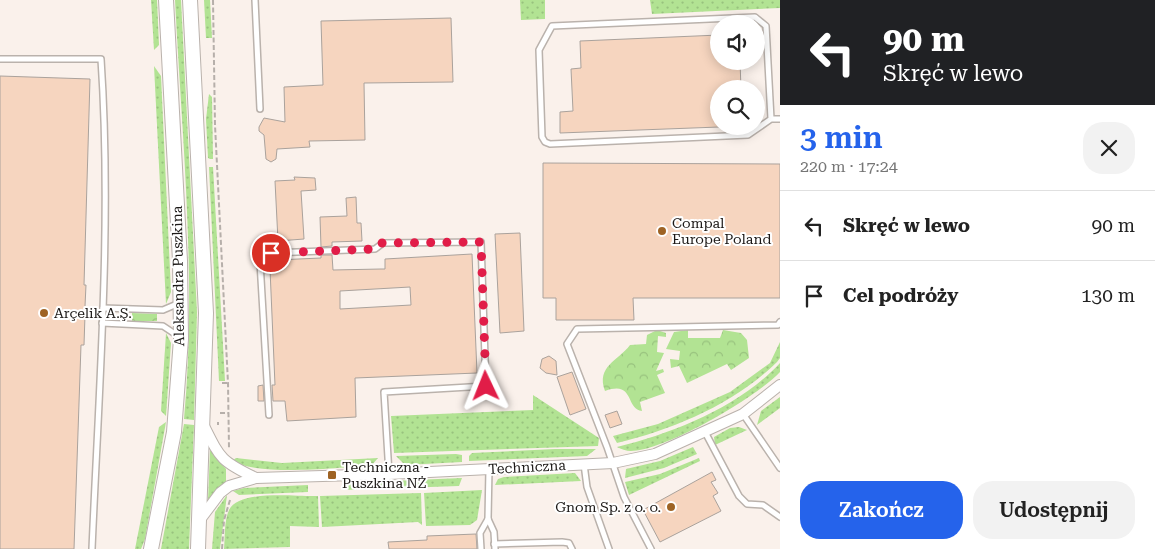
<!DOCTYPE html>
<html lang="pl">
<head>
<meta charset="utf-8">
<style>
  body { margin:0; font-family:"Roboto Serif",serif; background:#f2f2f2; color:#222; height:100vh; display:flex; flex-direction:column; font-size:19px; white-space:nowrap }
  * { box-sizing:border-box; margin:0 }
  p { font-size:16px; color:#767676 }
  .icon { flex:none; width:28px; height:28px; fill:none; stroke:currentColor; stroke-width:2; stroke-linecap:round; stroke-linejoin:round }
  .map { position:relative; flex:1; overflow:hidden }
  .sheet { display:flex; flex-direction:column; background:#fff; width:375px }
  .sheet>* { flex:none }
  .guide { background:#202124; color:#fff; overflow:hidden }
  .controls { position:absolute; left:710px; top:15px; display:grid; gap:10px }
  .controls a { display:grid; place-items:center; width:55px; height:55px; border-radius:50%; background:#fff; box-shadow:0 2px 12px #0003; font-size:25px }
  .pin { position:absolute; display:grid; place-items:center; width:42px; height:42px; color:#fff; margin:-21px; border:2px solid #fff; border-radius:50%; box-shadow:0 1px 5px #0007 }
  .me { position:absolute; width:55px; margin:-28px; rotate:358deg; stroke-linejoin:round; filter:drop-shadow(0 0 4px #0008) }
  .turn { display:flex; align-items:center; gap:18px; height:105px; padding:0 20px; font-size:22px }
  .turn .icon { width:65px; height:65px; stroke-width:2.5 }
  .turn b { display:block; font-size:35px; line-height:42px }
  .round { display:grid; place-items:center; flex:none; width:52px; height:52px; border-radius:20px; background:#f2f2f2 }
  .summary { display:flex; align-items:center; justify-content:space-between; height:85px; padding:0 20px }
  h1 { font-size:30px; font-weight:600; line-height:38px; color:#2563eb }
  .cta { display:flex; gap:10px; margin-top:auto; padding:10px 20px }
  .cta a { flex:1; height:58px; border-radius:20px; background:#2563eb; color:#fff; font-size:20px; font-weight:600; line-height:58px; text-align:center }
  .cta a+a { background:#f2f2f2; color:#222 }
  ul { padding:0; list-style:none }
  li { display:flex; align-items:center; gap:15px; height:70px; padding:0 20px; border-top:1px solid #e0e0e0 }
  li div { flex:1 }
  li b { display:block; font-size:19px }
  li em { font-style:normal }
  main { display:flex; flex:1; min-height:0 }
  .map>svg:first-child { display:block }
  .grass { fill:url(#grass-dots) }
  .forest { fill:url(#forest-crowns) }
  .building { fill:#f6d5bf; stroke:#aaa29c; fill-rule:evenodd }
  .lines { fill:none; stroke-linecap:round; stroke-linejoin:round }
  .service-casing { stroke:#bab2ac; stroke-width:8 }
  .minor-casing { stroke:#bab2ac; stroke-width:12 }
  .secondary-casing { stroke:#bab2ac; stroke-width:16 }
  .path { stroke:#b6afaa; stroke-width:2; stroke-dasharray:5 2.5; stroke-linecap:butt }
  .service { stroke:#fff; stroke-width:5 }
  .minor { stroke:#fff; stroke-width:10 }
  .secondary { stroke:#fff; stroke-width:14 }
  .route { stroke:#e11d48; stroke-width:9; stroke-dasharray:0 16.2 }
  .poi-dot { fill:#9e6324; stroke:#fff; stroke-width:2 }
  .labels { text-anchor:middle; stroke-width:4; stroke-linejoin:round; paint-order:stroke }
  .poi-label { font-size:14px; fill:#1c1917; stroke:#fff; text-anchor:start }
  .street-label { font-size:14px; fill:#1c1917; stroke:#fff }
</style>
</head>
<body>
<main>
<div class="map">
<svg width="780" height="549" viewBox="0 0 780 549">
  <defs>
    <pattern id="grass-dots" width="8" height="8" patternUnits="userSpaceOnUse" patternTransform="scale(1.25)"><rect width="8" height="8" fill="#b2e393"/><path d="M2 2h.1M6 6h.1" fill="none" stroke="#98c27e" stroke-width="1.8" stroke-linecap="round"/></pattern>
    <pattern id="forest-crowns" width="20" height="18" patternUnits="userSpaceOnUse" patternTransform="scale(1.25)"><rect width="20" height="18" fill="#b2e393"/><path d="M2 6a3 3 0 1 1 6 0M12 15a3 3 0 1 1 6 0" fill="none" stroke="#98c27e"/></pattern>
  </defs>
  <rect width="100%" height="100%" fill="#faf1eb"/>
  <!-- grass -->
  <g class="grass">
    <polygon points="151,0 157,0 159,45 154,50"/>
    <path d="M175,0h6l16,312 -3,108 -10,-1c13,-139 -2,-280 -9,-419z"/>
    <polygon points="204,0 210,0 212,38 206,38"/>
    <polygon points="520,0 545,0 545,19 521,20"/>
    <polygon points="650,0 780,0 780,8 652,14"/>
    <polygon points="154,66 161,76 171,292 166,304"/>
    <polygon points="209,94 212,97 213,159 210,159 208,158 206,119"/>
    <polygon points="209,167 213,167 225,381 219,381"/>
    <polygon points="166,333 171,343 166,416 161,411"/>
    <path d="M780,342v16l-3,4c-43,42 -102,67 -160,81l-4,-7 45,-12 72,-32 40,-29z"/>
    <path d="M780,363v9c-23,25 -115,79 -149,79 -5,0 -10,-2 -14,-4 57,-14 122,-40 163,-84z"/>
    <polygon points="533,395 599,438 598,446 394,453 391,416 533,410"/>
    <polygon points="780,397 780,408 757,425 761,411"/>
    <polygon points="166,422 145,539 141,549 135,549 159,427"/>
    <polygon points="184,424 194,425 189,549 161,549"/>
    <polygon points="739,427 747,430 715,445 714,437 730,428"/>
    <polygon points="693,447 697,454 664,468 625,478 626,469 660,461"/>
    <polygon points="555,449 596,449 587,456 469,461 469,456 472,453"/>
    <polygon points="210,450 226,469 226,483 208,501"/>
    <polygon points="456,454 462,455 462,462 405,465 396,456"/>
    <path d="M236,458l46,5 96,-5 -7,8c-34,1 -109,11 -139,-5z"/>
    <polygon points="699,458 700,461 629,495 625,482 660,474"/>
    <polygon points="575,473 581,481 495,485 498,479 504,477"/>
    <polygon points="462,478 459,486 342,490 342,483"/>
    <polygon points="308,485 308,492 239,495 233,491 244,488"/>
    <polygon points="482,490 477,520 470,525 426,526 424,493"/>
    <polygon points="421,493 422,525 418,522 322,527 320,496"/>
    <polygon points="227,495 220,549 212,549 215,512"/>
    <path d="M318,496l1,31 -29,-1v21l-66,2c1,-12 0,-28 5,-39 10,-21 68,-13 89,-14z"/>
  </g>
  <!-- forest -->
  <g class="forest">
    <polygon points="132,313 157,314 157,321 132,321"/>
    <path d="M657,330l9,3v4l-8,-1 -1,16 7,1 -8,18 7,-2 1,3 -7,3 8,18 -25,9 2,9c-17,-2 -7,-31 -37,-20 -9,-25 13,-30 25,-46l16,-1 1,-9z"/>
    <polygon points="688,330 688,338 720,338 723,330 741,333 747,340 749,358 731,370 727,364 687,383 679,366 671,368 670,359 679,360 680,351 666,349 674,332"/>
  </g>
  <!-- building -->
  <g class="building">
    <polygon points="451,18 453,82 364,83 365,140 309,141 310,147 277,149 276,159 271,162 266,159 264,135 259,131 259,127 264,118 285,122 284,87 323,85 321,21"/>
    <polygon points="719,35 719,61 740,61 741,89 719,89 719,127 560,133 560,112 573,111 571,69 581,68 580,41"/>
    <polygon points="0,76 90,79 84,285 86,285 85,306 90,311 85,315 84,345 81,345 74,549 0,549"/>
    <polygon points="543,163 780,164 780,298 633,298 634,320 556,320 556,298 543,298"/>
    <polygon points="294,177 315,178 316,190 301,191 304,239 278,241 275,181 295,180"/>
    <polygon points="356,197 357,223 361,223 362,241 332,242 332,246 321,247 320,217 347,216 346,198"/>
    <polygon points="520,233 524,331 500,333 495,234"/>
    <path d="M472,254l5,119 -122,5 1,39 -69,4 -2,-20h-12l-1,-16h3l-5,-116 6,-9 45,-2v-3h11l1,15 48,-1h4v-10zM410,287l1,18 -71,4v-18z"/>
    <polygon points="549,356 556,361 557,375 546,373 540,368 542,359"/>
    <polygon points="572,372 586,409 570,415 557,377"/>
    <polygon points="263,385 264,401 258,401 258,386"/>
    <polygon points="617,411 622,424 610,428 605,415"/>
    <polygon points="712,472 716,480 711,482 718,493 713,496 721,511 660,542 643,510"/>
    <polygon points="476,534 477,549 389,549 388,542 427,540 427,536"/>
  </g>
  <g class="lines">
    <defs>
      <g id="service">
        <polyline points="255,0 260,109"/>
        <path d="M0,59h101c11,163 -2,327 -9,490"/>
        <polyline points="771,119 766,26 755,17 552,26 539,50 542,137 545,142 550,144 748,135 771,119 780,119"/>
        <polyline points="103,308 163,310 177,304"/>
        <polyline points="102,323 163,326 178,336"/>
        <polyline points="743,414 780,468"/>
        <polyline points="269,415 260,262 271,253 375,249 383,243 481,242 486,386 384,392 389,474"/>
        <polyline points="705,432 739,496 747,504 763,505 780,517"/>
        <polyline points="584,464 587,487 609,549"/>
        <polyline points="489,469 488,519 494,532 495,549"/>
        <polyline points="494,544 562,542 569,543 572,549"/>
        <polyline points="481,549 480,533 488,519"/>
        <polyline points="651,549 624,497 607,447 567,344 577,329 778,325 780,322"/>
      </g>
      <g id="minor">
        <path d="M203,424c17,34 17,37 53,54"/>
        <polyline points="199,521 220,493 229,486 256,478 389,474 613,463 655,454 743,414 780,385"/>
      </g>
      <g id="secondary">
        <polyline points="190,0 206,313 198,549"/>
        <polyline points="151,549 174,432 181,339 180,261 166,0"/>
      </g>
    </defs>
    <!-- service casing -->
    <use href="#service" class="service-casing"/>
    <!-- minor casing -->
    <use href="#minor" class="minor-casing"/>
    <!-- secondary casing -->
    <use href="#secondary" class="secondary-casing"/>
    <!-- path -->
    <g class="path">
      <polyline points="213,0 215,125 228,383 229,448"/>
      <polyline points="222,383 228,383"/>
      <polyline points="220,413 229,413"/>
      <polyline points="218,425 218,422"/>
      <polyline points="222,549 224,520 230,500"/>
    </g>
    <!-- service -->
    <use href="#service" class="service"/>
    <!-- minor -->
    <use href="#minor" class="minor"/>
    <!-- secondary -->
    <use href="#secondary" class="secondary"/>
  </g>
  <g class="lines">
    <!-- route -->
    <polyline class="route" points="271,253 375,249 382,243 481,242 486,386"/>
  </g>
  <!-- markers -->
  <g class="poi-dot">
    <circle cx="662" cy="231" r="5"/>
    <circle cx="44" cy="313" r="5"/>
    <rect x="327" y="470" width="10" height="10" rx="2.5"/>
    <circle cx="671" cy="507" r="5"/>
  </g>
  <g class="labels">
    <!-- poi labels -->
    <g class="poi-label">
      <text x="672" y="228">Compal<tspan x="672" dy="16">Europe Poland</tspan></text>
      <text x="54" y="318">Arçelik A.Ş.</text>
      <text x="342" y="472">Techniczna -<tspan x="342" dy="16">Puszkina NŻ</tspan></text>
      <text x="661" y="512" text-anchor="end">Gnom Sp. z o. o.</text>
    </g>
    <!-- street labels -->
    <g class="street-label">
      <text transform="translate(178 276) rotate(-91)" y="5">Aleksandra Puszkina</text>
      <text transform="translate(527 467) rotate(-3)" y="5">Techniczna</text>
    </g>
  </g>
</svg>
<div class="controls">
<a><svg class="icon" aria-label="sound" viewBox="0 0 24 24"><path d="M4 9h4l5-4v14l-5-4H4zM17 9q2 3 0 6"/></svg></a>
<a><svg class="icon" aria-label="search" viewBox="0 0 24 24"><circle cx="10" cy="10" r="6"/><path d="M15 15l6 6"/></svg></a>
</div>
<div class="pin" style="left:271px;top:253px;background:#d93025"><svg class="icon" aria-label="arrive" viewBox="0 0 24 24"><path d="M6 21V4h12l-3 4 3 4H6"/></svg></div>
<svg class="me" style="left:486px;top:386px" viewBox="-20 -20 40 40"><path d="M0-17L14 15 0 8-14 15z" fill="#e11d48" stroke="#fff" stroke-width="4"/></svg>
</div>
<section class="sheet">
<div class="guide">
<div class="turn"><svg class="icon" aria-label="left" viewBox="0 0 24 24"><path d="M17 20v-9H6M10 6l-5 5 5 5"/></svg><div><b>90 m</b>Skręć w lewo</div></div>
</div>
<div class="summary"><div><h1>3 min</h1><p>220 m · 17:24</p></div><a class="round"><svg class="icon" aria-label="close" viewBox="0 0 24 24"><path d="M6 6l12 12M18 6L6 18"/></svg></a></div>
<ul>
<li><svg class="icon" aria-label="left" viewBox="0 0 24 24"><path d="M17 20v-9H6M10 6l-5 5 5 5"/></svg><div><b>Skręć w lewo</b></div><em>90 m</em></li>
<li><svg class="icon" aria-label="arrive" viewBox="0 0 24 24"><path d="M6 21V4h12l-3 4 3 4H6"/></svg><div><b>Cel podróży</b></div><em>130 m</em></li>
</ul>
<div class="cta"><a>Zakończ</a><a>Udostępnij</a></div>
</section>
</main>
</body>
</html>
